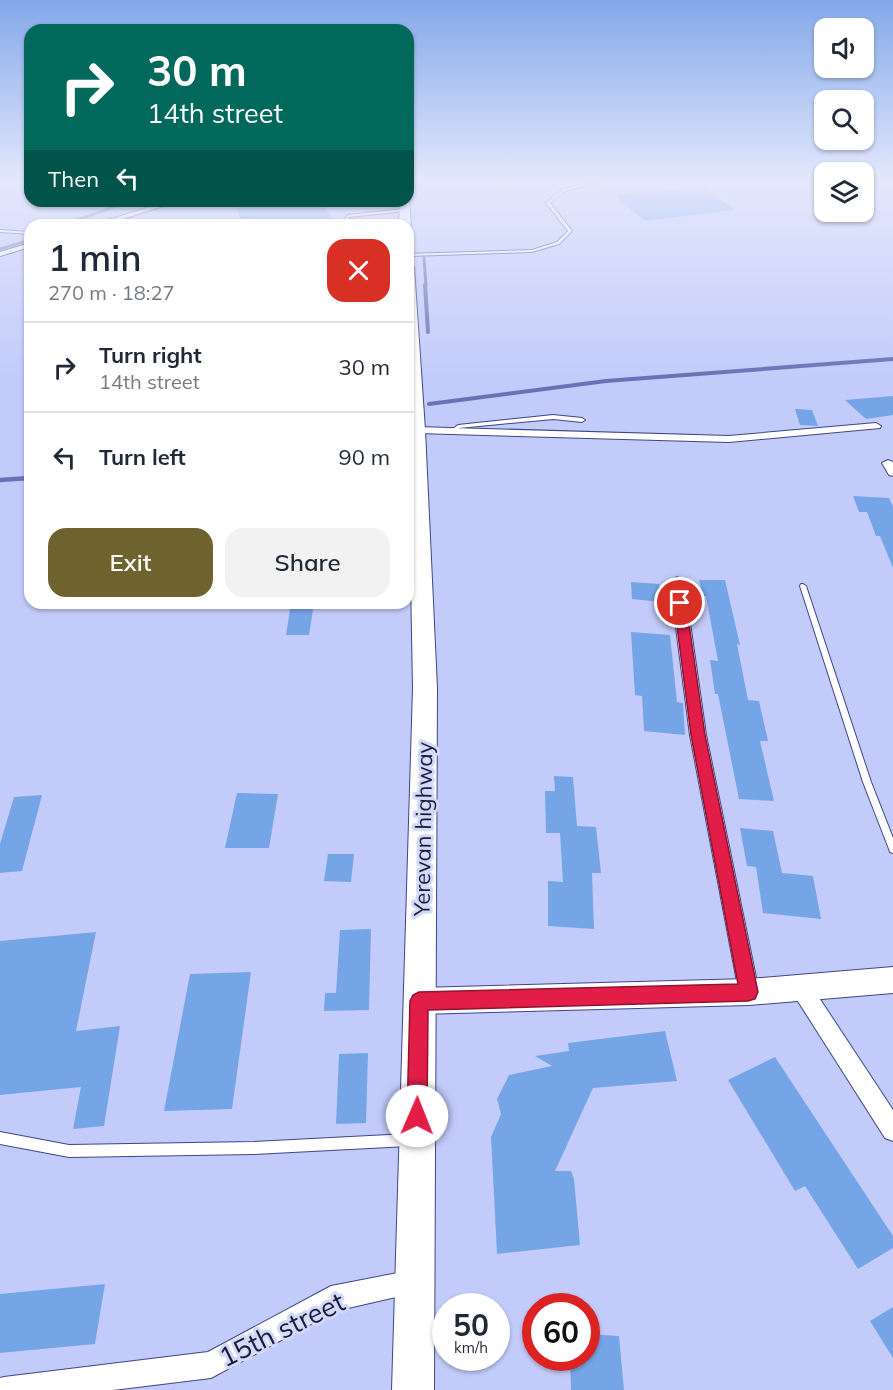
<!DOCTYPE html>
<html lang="en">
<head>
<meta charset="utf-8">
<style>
  body { margin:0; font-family:Mulish,sans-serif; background:#f2f2f3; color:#1f2937; height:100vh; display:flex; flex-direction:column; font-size:22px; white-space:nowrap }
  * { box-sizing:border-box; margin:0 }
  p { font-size:20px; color:#747a83 }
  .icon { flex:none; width:33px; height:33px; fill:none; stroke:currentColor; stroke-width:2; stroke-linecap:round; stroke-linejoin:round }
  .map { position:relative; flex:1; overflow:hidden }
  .side { position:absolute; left:24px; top:219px; width:390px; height:390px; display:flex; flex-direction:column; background:#fff; border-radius:18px; box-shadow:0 2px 4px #0004 }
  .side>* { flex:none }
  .guide { position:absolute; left:24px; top:24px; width:390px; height:183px; border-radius:18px; box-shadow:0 2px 4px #0004; background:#00695c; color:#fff; overflow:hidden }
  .fabs { position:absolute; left:814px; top:18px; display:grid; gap:12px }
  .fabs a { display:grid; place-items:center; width:60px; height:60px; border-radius:12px; background:#fff; box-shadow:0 2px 4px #0004; font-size:30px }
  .speed { position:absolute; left:432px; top:1293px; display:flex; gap:12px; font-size:30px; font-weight:700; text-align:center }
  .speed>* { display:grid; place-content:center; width:78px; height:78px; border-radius:50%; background:#fff; box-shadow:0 2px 4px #0004; line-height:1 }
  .speed small { font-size:15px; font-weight:400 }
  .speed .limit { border:9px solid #d22; background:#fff; color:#111 }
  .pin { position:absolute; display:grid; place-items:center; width:51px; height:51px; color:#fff; margin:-26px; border:3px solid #fff; border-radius:50%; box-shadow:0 2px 6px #0007 }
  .me { position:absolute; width:66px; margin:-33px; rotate:1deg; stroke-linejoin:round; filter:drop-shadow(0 0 4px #0008) }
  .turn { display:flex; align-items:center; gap:21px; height:126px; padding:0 24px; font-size:27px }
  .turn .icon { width:78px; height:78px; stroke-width:2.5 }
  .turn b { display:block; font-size:42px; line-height:51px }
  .then { display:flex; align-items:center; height:57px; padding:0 24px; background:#0003; gap:12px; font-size:22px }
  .round { display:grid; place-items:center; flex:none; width:63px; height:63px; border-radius:18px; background:#f2f2f3 }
  .summary { display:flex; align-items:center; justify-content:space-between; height:102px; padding:0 24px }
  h1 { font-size:36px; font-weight:600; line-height:45px }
  .primary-button { display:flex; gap:12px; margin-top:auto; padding:12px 24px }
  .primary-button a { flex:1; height:69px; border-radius:18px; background:#6e632f; color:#fff; font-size:24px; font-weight:600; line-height:69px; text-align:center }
  .primary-button a+a { background:#f2f2f3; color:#1f2937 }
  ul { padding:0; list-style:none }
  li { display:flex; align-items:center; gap:18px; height:90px; padding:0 24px; border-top:2px solid #e0e1e3 }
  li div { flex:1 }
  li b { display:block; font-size:22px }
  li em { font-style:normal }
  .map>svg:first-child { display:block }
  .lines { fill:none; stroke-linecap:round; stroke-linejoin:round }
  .stream-far2 { stroke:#6a72b5; stroke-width:3 }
  .stream-far1 { stroke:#6a72b5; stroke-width:4 }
  .stream { stroke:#6a72b5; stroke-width:4.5 }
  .building { fill:#76a5e7 }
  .service-casing { stroke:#3f4587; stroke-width:2 }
  .minor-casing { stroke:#3f4587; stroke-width:2 }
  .tertiary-casing { stroke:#3f4587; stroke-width:2 }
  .primary-casing { stroke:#3f4587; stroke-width:2 }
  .service { fill:#fff; fill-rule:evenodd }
  .minor { fill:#fff; fill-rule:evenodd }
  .tertiary { fill:#fff; fill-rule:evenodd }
  .primary { fill:#fff; fill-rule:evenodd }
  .route { fill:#e11d48; stroke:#92132f; stroke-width:1.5 }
  .labels { text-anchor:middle; stroke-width:6; stroke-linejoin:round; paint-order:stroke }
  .street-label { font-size:22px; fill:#1a1d3a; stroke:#d3daf9 }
  .near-street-label { font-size:27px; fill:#1a1d3a; stroke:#d3daf9 }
</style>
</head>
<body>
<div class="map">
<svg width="893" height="1390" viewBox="0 0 893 1390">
  <rect width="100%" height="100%" fill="#c3cbfa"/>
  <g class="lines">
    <!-- stream-far2 -->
    <g class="stream-far2">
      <polyline points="63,225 131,201"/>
      <polyline points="0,249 30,240"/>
      <polyline points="424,258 426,286"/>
    </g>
    <!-- stream-far1 -->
    <g class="stream-far1">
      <polyline points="425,285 428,332"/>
      <polyline points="429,404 606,381 893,359"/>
    </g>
    <!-- stream -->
    <polyline class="stream" points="0,480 30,478"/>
  </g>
  <!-- building -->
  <g class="building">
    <polygon points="705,187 735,210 645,221 613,195"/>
    <polygon points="234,201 261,201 263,205 319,201 338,225 243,225"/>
    <polygon points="893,396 893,415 866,419 845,400"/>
    <polygon points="795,409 812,410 818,426 800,425"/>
    <polygon points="853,496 889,498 893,507 893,568 880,536 876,536 867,512 859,512"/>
    <polygon points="699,580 725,580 740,645 737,644 748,700 759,701 768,741 760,741 774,801 739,799 718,694 715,694 710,660 718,661 706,596 703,596"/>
    <polygon points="631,582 659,584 661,602 632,599"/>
    <polygon points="291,603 314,603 309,635 286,635"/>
    <polygon points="631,632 670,635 677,702 683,703 685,735 644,731 642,696 635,695"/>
    <polygon points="554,776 573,777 577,826 596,827 601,873 592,873 594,929 548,926 548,881 563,882 560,833 546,833 545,791 555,791"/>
    <polygon points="237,793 278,794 269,848 225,848"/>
    <polygon points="42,795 22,871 0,873 0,844 14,797"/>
    <polygon points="740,828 773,831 782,873 813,876 821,919 763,913 756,867 747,866"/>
    <polygon points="328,854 354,854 351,882 324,881"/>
    <polygon points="371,929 369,1010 324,1011 325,993 336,993 340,930"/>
    <polygon points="96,932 76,1031 120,1026 104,1126 73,1129 81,1087 0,1095 0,941"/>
    <polygon points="251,972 232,1109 164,1111 190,974"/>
    <polygon points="665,1031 677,1081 593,1088 555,1171 571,1171 574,1179 580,1245 497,1254 491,1137 501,1114 497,1099 509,1075 552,1066 535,1056 569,1051 568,1043"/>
    <polygon points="368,1053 366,1123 336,1124 339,1054"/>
    <polygon points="775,1057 893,1236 893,1248 858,1269 805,1186 795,1191 728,1080"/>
    <polygon points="105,1284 95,1344 0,1353 0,1294"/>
    <polygon points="893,1307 893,1358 870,1321"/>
    <polygon points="586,1334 619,1336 624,1390 571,1390 570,1358 586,1358"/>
  </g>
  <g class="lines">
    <defs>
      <g id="service">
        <polygon points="593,182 599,182 565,191 550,203 572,231 559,244 532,252 408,256 408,254 532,250 557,242 568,231 546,203 563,189"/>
        <polygon points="405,209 406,211 349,217 345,223 342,222 348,215"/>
        <polygon points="0,230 30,232 30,234 0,232"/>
        <polygon points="553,415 582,418 585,420 582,422 553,419 459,428 454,433 449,432 458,425"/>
        <polygon points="801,584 803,584 806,586 871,782 893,838 893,853 890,852 889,849 863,782 800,586"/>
        <polygon points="0,1132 69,1145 254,1142 408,1134 412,1136 414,1140 412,1144 408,1146 254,1154 69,1157 0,1144"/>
      </g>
      <g id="minor">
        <polygon points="169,201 179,201 104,225 92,225"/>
        <polygon points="30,243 30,247 0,256 0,252"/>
        <polygon points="876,423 881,426 880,428 729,442 417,433 412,430 417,427 729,436"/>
        <polygon points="888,460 893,462 893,476 889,475 882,463"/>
        <polygon points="677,577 684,581 706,735 759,992 756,999 749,1002 742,999 739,992 690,735 670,581"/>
        <polygon points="801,978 808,981 893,1110 893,1141 885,1138 794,995 791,988 794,981"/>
        <polygon points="413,1270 422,1273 425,1282 422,1291 335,1311 211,1378 113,1390 0,1390 0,1378 4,1377 208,1352 331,1286"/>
      </g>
      <polygon id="tertiary" points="893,967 893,993 749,1005 419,1014 410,1010 406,1001 410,992 419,988 749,979"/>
      <g id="primary">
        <polygon points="409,199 411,225 408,228 408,225 399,225 400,201 408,201"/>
        <polygon points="408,263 414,267 425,430 437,688 434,1390 392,1390 413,688 408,417"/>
      </g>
    </defs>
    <!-- service casing -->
    <use href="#service" class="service-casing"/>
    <!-- minor casing -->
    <use href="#minor" class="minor-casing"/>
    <!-- tertiary casing -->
    <use href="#tertiary" class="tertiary-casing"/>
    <!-- primary casing -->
    <use href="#primary" class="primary-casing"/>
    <!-- service -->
    <use href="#service" class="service"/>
    <!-- minor -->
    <use href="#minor" class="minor"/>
    <!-- tertiary -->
    <use href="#tertiary" class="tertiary"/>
    <!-- primary -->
    <use href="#primary" class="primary"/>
  </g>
  <!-- sky -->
  <linearGradient id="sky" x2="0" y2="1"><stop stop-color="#83a8e9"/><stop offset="0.48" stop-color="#e4e8fd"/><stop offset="1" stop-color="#e4e8fd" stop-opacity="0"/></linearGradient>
  <rect width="893" height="377" fill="url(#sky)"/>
  <!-- route -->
  <polygon class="route" points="680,599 686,603 705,735 758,992 755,999 748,1001 428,1010 427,1116 425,1124 417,1126 410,1124 407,1116 410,1001 413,995 419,992 738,984 691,735 674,603"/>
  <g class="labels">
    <!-- street labels -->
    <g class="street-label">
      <text transform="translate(423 829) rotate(-89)" y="8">Yerevan highway</text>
    </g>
    <!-- near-street labels -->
    <g class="near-street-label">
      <text transform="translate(282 1330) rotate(-26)" y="9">15th street</text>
    </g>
  </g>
</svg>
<div class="fabs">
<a><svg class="icon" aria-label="sound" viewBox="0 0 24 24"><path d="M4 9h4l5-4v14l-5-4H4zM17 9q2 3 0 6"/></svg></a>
<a><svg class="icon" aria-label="search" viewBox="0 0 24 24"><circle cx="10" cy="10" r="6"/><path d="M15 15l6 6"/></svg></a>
<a><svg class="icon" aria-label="layers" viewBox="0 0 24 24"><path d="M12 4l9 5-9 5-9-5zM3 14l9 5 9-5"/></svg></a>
</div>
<div class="speed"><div>50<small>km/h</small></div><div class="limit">60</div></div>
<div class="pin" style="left:680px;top:603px;background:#d93025"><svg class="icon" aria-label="arrive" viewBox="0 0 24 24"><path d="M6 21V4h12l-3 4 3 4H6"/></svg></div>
<svg class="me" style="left:417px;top:1116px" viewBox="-20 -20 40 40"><circle r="19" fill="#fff"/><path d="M0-13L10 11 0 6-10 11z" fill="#e11d48"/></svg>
<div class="guide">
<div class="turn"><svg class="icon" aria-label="right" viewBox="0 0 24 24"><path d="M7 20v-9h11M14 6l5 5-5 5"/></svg><div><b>30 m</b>14th street</div></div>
<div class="then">Then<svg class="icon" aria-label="left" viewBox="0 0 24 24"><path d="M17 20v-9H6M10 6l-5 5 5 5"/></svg></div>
</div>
<section class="side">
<div class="summary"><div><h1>1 min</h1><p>270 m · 18:27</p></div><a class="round" style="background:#d93025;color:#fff"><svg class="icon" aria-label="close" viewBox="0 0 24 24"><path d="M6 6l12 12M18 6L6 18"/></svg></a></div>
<ul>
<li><svg class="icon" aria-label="right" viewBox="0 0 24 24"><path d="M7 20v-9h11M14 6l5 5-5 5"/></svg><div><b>Turn right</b><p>14th street</p></div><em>30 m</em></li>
<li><svg class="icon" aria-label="left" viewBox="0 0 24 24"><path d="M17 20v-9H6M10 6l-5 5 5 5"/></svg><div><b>Turn left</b></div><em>90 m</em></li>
</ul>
<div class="primary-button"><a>Exit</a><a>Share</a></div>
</section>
</div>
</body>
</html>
